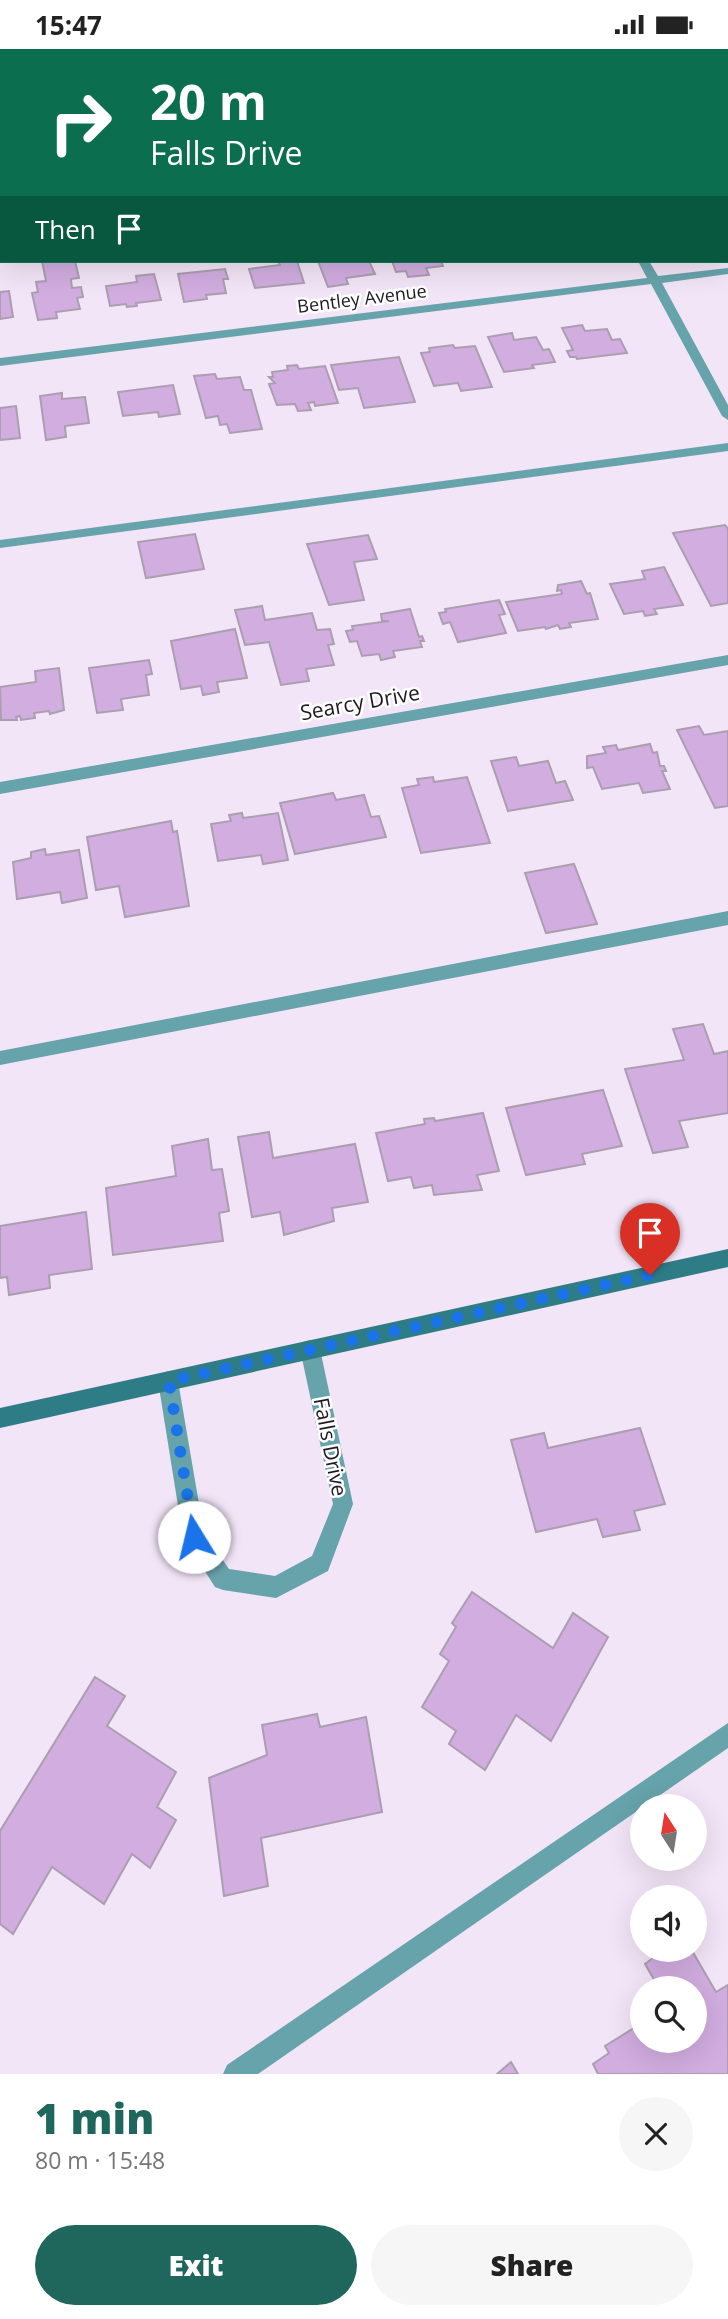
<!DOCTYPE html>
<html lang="en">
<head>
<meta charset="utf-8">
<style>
  body { margin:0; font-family:"Open Sans",sans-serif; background:#f6f6f6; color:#222; height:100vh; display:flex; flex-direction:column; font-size:26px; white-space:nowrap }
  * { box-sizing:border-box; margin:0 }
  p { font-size:23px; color:#767676 }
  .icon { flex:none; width:38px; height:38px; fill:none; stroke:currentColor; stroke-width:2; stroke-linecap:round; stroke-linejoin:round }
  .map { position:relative; height:2025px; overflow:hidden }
  .details { display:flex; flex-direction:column; background:#fff; flex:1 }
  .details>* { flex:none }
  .hud { position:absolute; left:0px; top:0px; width:728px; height:214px; box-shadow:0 7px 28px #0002; background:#0b6e4f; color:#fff; overflow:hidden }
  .needle { width:46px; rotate:348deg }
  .tools { position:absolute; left:630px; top:1745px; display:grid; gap:14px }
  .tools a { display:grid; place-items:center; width:77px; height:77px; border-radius:50%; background:#fff; box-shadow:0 7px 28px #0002; font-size:35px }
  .pin { position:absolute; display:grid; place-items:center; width:60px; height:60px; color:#fff; margin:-72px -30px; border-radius:50% 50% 50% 0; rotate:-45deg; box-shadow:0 0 7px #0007 }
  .pin .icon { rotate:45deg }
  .me { position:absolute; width:77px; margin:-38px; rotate:351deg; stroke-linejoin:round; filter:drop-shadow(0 0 5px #0008) }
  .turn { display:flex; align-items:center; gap:24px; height:147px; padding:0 35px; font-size:32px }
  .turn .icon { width:91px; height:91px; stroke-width:2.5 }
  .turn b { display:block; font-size:49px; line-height:60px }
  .then { display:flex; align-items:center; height:66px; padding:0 35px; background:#0003; gap:14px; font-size:26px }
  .round { display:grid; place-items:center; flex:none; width:74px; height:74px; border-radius:37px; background:#f6f6f6 }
  .head { display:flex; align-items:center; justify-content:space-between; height:119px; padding:0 35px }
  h1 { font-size:42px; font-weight:800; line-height:52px; color:#1f675c }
  .button { display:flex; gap:14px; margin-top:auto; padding:14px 35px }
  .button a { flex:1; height:80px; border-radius:42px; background:#1f675c; color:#fff; font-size:28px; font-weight:800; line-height:80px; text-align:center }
  .button a+a { background:#f6f6f6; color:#222 }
  .status { display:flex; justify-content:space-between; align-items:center; height:49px; padding:0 35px; background:#fff; direction:ltr }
  .status svg { height:19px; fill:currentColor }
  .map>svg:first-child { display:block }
  .building { fill:#d1ade0; stroke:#ab9eb0; stroke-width:2 }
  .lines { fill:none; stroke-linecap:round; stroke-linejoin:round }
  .lane { fill:#67a3ab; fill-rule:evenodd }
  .street { fill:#67a3ab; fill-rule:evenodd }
  .secondary { fill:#2e7c86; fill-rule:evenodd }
  .route { stroke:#1a73e8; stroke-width:12; stroke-dasharray:0 21.6 }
  .labels { text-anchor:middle; stroke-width:5; stroke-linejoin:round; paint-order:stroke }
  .far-street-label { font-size:18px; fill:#1e1920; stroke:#fff }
  .street-label { font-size:21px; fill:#1e1920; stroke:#fff }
</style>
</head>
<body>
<div class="status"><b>15:47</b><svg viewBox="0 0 49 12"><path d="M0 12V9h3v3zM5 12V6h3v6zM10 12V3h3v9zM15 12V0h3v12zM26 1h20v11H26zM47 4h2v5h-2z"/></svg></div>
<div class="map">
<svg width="728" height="2025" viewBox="0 0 728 2025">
  <rect width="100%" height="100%" fill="#f2e5f7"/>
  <!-- building -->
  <g class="building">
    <rect x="58" y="0" width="62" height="2"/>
    <polygon points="42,212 75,212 79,229 71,230 72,239 81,238 83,248 77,249 80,260 56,263 57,269 38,271 32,244 38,243 36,233 46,232"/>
    <polygon points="278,212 297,212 304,234 255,239 249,220 280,216"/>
    <polygon points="318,212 369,212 375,225 346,229 348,235 328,238"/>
    <polygon points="392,212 441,212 443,217 426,219 429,226 408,228 406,222 396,223"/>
    <polygon points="225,220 228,230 223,230 226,244 206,246 207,250 184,253 178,225"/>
    <polygon points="154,225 161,251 136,254 137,257 127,258 126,255 110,257 106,237 137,233 136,227"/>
    <polygon points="9,242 13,268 0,270 0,243"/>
    <polygon points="582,276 585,282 607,280 612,291 620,290 627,304 577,310 576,308 570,308 567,302 573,301 562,279"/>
    <polygon points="512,284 514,291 536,288 543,301 549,300 555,313 532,316 534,319 504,323 488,288"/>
    <polygon points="453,296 455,299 475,297 492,338 461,342 458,334 434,337 421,304 430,303 429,299"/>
    <polygon points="399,308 415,353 364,359 358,339 339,341 331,316"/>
    <polygon points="297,316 299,320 325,317 338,354 315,357 314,353 308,354 311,361 298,362 295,355 277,356 269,335 275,334 269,328 273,328 272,323 288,321 287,317"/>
    <polygon points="215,325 217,330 240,328 244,341 251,341 262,380 230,384 227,375 220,376 218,367 206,369 194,327"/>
    <polygon points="173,336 180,365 159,368 158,363 123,367 118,343"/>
    <polygon points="62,344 62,350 85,348 89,374 65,377 66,388 46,391 40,347"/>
    <polygon points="16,357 20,389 0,391 0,359"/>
    <polygon points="725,476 728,480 728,554 711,557 673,484"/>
    <polygon points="195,485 204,520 146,529 138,493"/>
    <polygon points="368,486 377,510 354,513 364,551 329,556 307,495"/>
    <polygon points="664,518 683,556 654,560 657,565 645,567 643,562 624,565 610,535 645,530 642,522"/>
    <polygon points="581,532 587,545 590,544 598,570 569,574 571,578 560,580 558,576 546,580 545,578 518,582 506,553 562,545 561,541 557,542 558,536"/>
    <polygon points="499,551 505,565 499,566 506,584 458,593 450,573 443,575 439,564 446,563 445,560"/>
    <polygon points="262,557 265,571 312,564 317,581 330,580 334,595 328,596 334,616 306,620 309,632 281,636 269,593 245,596 235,561"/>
    <polygon points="410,560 419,588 422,587 424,592 420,592 422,598 393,602 395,608 381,611 379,605 362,607 357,592 350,593 346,582 353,581 352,577 389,572 382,572 381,565"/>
    <polygon points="235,580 247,629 217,633 219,643 203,646 201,637 181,640 171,592"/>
    <polygon points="149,611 152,625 146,626 149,646 121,650 123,661 97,664 89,619"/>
    <polygon points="59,619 64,661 50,665 49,662 34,664 35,669 21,671 20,667 16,668 17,671 1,671 0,638 36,633 35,622"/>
    <polygon points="699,677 704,686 728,682 728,757 715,759 677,681"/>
    <polygon points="650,695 653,704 657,703 660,717 664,717 666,722 662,722 670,740 643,744 639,734 602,740 593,718 587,719 587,707 606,704 603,698 616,696 618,701"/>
    <polygon points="516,708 519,717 548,712 556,734 565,732 573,751 508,762 491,712"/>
    <polygon points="433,728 434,733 467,728 490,794 421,804 402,739 419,736 417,730"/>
    <polygon points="333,744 336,751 364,746 371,768 379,767 386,788 295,805 280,754"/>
    <polygon points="242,764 243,769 278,764 288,811 263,815 261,806 218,812 211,775 231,772 229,766"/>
    <polygon points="171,772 173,783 177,782 189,857 125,868 119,837 96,841 87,788"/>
    <polygon points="45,800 46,806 79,801 87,849 62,854 60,843 17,850 13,813 31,809 31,803"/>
    <polygon points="574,815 597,875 546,884 525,824"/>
    <polygon points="703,975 714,1005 728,1002 728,1064 679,1072 688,1098 653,1104 625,1020 684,1011 673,980"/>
    <polygon points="603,1041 622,1097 582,1105 585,1115 526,1126 506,1059"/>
    <polygon points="483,1064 499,1122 477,1126 482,1141 434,1146 432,1136 414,1139 411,1128 388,1132 376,1084 425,1075 424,1070 434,1069 435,1072"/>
    <polygon points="269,1083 273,1109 355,1095 368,1153 332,1159 334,1172 284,1186 280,1163 252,1168 238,1088"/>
    <polygon points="208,1090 212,1121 222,1120 229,1162 219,1164 223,1192 113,1206 106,1139 176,1127 172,1097"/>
    <polygon points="86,1163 92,1220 49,1226 50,1239 9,1246 7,1228 0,1229 0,1177"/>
    <polygon points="640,1379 665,1455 634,1462 640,1481 603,1488 597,1470 536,1483 511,1391 544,1384 548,1399"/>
    <polygon points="472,1543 553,1599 573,1564 608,1588 551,1692 516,1666 485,1721 449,1695 456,1682 422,1658 449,1612 440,1605 456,1578 452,1574"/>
    <polygon points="95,1628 125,1647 107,1677 176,1723 157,1758 176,1771 150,1819 132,1805 104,1855 52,1818 13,1885 0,1875 0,1782"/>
    <polygon points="317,1665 320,1678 366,1668 382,1763 261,1789 268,1837 224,1847 209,1729 267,1706 262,1676"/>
    <polygon points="665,1900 691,1900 716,1943 728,1936 728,2025 598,2025 593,2015 609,2004 605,1997 642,1974 642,1992 695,1992 695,1939 659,1939 645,1915"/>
    <polygon points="511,2013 518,2025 497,2025"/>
  </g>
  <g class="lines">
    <!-- lane -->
    <g class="lane">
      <rect x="726" y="90" width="2" height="6"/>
      <rect x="0" y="176" width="2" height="6"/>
      <polygon points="728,394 728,402 0,499 0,491"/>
      <polygon points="728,862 728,876 0,1016 0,1002"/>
      <polygon points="728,1674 728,1699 258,2025 223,2025 227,2016"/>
    </g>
    <!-- street -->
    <g class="street">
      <polygon points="523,0 533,0 534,2 524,2"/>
      <polygon points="551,0 576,0 549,2"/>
      <rect x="0" y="58" width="2" height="6"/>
      <polygon points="638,212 649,212 658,227 728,219 728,225 662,234 728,356 728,371 722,367 651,235 0,317 0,309 647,229"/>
      <polygon points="728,606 728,616 0,745 0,733"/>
      <polygon points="310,1291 317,1293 320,1300 353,1455 328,1522 276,1549 223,1541 215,1538 183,1488 158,1332 161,1325 168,1322 175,1325 178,1332 204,1484 229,1520 275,1527 312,1507 333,1455 300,1300 303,1293"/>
    </g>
    <!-- secondary -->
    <polygon class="secondary" points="728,1200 728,1218 0,1379 0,1359"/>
  </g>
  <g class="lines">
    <!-- route -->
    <polyline class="route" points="194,1488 169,1332 650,1226"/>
  </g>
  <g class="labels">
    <!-- far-street labels -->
    <g class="far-street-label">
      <text transform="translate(362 250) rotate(-7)" y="6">Bentley Avenue</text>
    </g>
    <!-- street labels -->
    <g class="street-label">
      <text transform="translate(360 654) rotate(-10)" y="7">Searcy Drive</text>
      <text transform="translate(330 1398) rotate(79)" y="7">Falls Drive</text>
    </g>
  </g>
</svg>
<div class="tools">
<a><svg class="needle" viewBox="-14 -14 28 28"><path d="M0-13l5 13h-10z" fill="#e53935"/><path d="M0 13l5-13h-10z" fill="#767676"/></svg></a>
<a><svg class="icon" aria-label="sound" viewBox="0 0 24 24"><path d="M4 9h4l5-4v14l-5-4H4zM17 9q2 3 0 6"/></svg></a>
<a><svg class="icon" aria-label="search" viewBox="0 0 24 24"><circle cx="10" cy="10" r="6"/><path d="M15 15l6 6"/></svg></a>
</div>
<div class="pin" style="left:650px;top:1226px;background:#d93025"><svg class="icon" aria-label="arrive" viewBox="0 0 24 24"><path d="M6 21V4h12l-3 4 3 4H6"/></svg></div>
<svg class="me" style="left:194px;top:1488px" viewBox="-20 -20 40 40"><circle r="19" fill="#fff"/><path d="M0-13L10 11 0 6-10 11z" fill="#1a73e8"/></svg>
<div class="hud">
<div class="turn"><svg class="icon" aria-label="right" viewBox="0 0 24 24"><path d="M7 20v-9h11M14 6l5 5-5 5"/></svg><div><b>20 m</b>Falls Drive</div></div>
<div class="then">Then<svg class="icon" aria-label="arrive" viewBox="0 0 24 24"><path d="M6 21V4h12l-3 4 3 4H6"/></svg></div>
</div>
</div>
<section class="details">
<div class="head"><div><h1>1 min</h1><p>80 m · 15:48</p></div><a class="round"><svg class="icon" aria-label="close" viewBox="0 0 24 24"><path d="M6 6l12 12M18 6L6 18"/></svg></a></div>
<div class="button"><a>Exit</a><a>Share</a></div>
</section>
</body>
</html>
